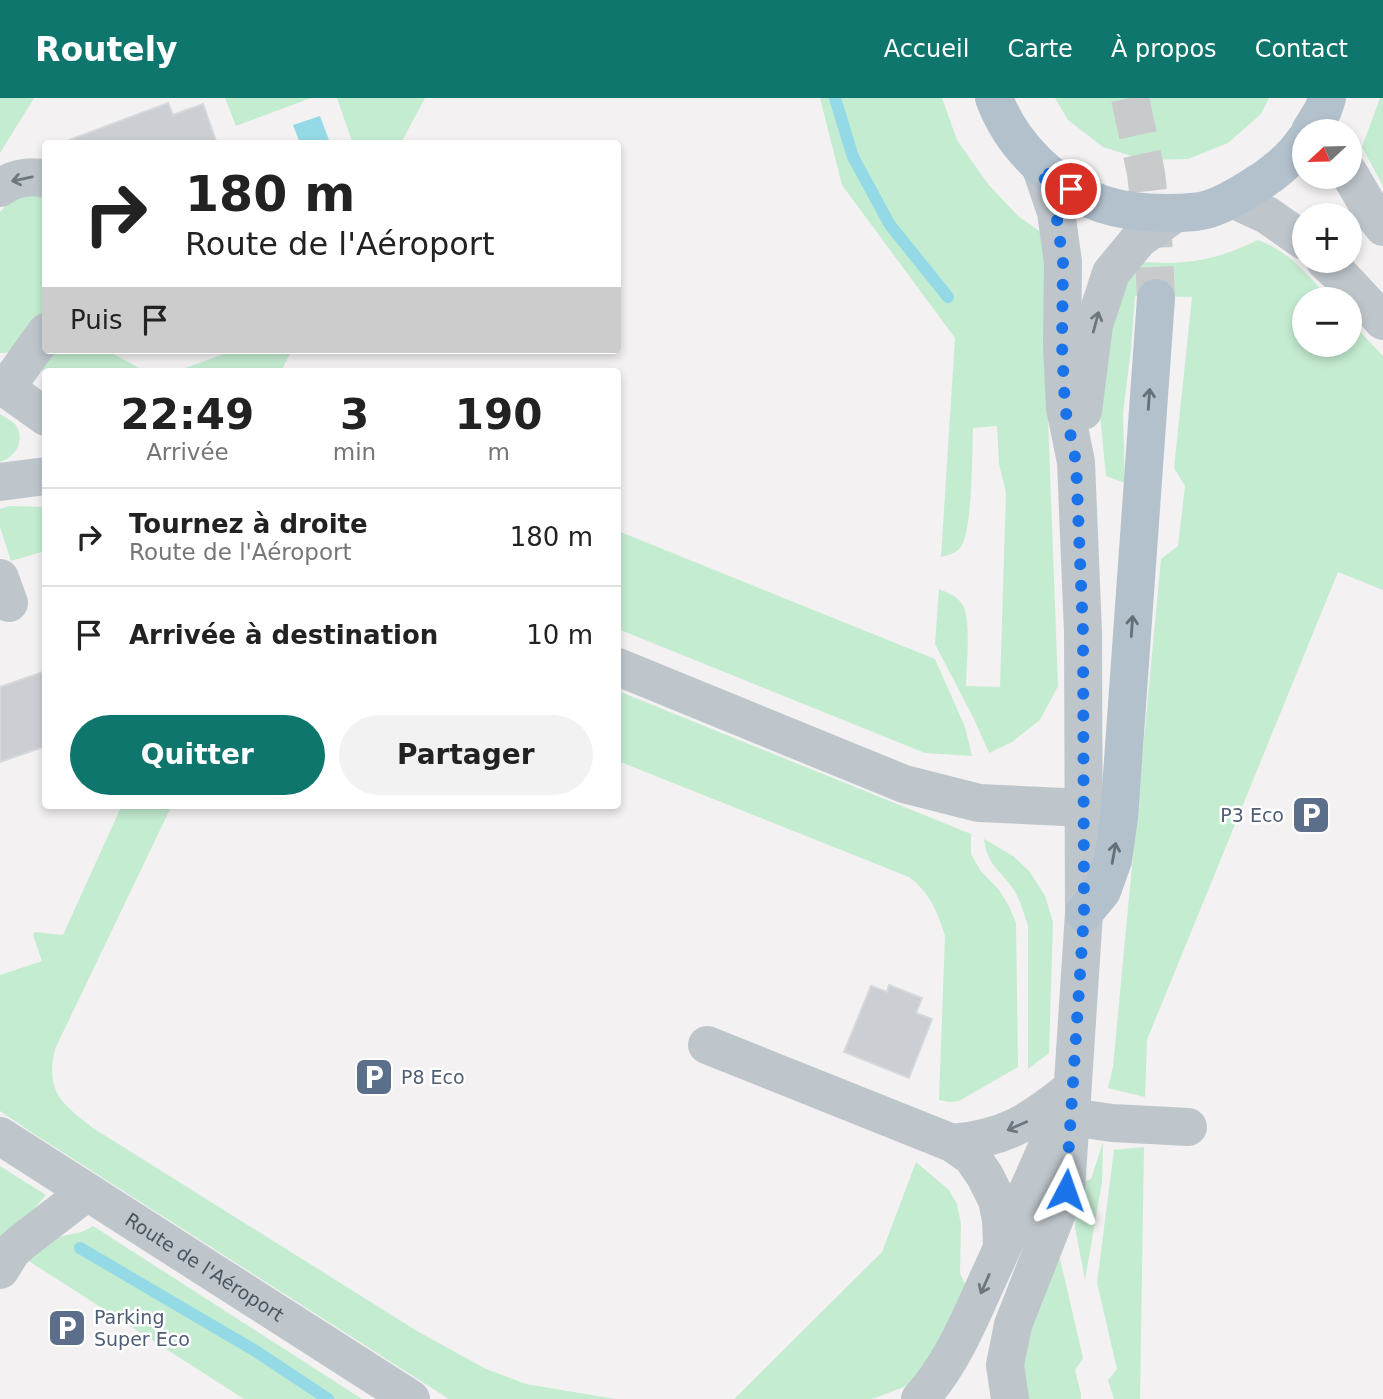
<!DOCTYPE html>
<html lang="fr">
<head>
<meta charset="utf-8">
<style>
  body { margin:0; font-family:"DejaVu Sans",sans-serif; background:#f2f2f2; color:#222; height:100vh; display:flex; flex-direction:column; font-size:26px; white-space:nowrap }
  * { box-sizing:border-box; margin:0 }
  p { font-size:23px; color:#767676 }
  .icon { flex:none; width:38px; height:38px; fill:none; stroke:currentColor; stroke-width:2; stroke-linecap:round; stroke-linejoin:round }
  .map { position:relative; flex:1; overflow:hidden }
  .panel { position:absolute; left:42px; top:270px; width:579px; height:441px; display:flex; flex-direction:column; background:#fff; border-radius:7px; box-shadow:0 4px 10px #0003 }
  .panel>* { flex:none }
  .hud { position:absolute; left:42px; top:42px; width:579px; height:214px; border-radius:7px; box-shadow:0 4px 10px #0003; background:#fff; color:#222; overflow:hidden }
  .needle { width:46px; rotate:248deg }
  .controls { position:absolute; left:1292px; top:21px; display:grid; gap:14px }
  .controls a { display:grid; place-items:center; width:70px; height:70px; border-radius:50%; background:#fff; box-shadow:0 4px 10px #0003; font-size:35px }
  .pin { position:absolute; display:grid; place-items:center; width:60px; height:60px; color:#fff; margin:-30px; border:4px solid #fff; border-radius:50%; box-shadow:0 2px 7px #0007 }
  .me { position:absolute; width:77px; margin:-38px; rotate:4deg; stroke-linejoin:round; filter:drop-shadow(0 0 5px #0008) }
  .turn { display:flex; align-items:center; gap:24px; height:147px; padding:0 28px; font-size:32px }
  .turn .icon { width:91px; height:91px; stroke-width:2.5 }
  .turn b { display:block; font-size:49px; line-height:60px }
  .then { display:flex; align-items:center; height:66px; padding:0 28px; background:#0003; gap:14px; font-size:26px }
  .eta { display:flex; justify-content:space-evenly; align-items:center; height:119px; text-align:center }
  .eta b { font-size:42px; font-weight:700; line-height:49px }
  .button { display:flex; gap:14px; margin-top:auto; padding:14px 28px }
  .button a { flex:1; height:80px; border-radius:42px; background:#0f766e; color:#fff; font-size:28px; font-weight:700; line-height:80px; text-align:center }
  .button a+a { background:#f2f2f2; color:#222 }
  ul { padding:0; list-style:none }
  li { display:flex; align-items:center; gap:21px; height:98px; padding:0 28px; border-top:2px solid #e0e0e0 }
  li div { flex:1 }
  li b { display:block; font-size:26px }
  li em { font-style:normal }
  header { display:flex; align-items:center; gap:42px; box-sizing:border-box; height:98px; padding:0 35px; background:#0f766e; color:#fff }
  header strong { font-size:33px }
  nav { display:flex; gap:38px; margin-inline-start:auto; font-size:24px }
  .map>svg:first-child { display:block }
  .green { fill:#c4ecd1 }
  .water { fill:#94d9e6 }
  .lines { fill:none; stroke-linecap:round; stroke-linejoin:round }
  .stream { stroke:#94d9e6; stroke-width:12 }
  .building { fill:#cbced3; stroke:#d5d8dc; stroke-width:2 }
  .major-tunnel { stroke:#c9cacc; stroke-width:38; stroke-dasharray:38 19; stroke-linecap:butt }
  .minor { stroke:#bec6cc; stroke-width:38 }
  .major { stroke:#b3c1cd; stroke-width:38 }
  .oneway { stroke:#6d777e }
  .oneway2 { stroke:#647079 }
  .route { stroke:#1a73e8; stroke-width:12; stroke-dasharray:0 21.6 }
  .labels { text-anchor:middle; stroke-width:5; stroke-linejoin:round; paint-order:stroke }
  .service-label { font-size:19px; fill:#4e5e75; stroke:#fff; text-anchor:start }
  .street-label { font-size:19px; fill:#4a555d; stroke:#fff }
</style>
</head>
<body>
<header>
<strong>Routely</strong>
<nav><a>Accueil</a><a>Carte</a><a>À propos</a><a>Contact</a></nav>
</header>
<div class="map">
<svg width="1383" height="1301" viewBox="0 0 1383 1301">
  <rect width="100%" height="100%" fill="#f3f1f1"/>
  <!-- green -->
  <g class="green">
    <polygon points="0,0 34,0 0,55"/>
    <polygon points="225,0 311,0 236,28"/>
    <polygon points="337,0 425,0 401,45 353,46"/>
    <path d="M820,0h122l15,42 31,44 30,32 27,19 1,129 12,322 -18,34 -28,22 -23,11 -15,-34 -39,-75 4,-55c9,4 17,6 23,15 10,14 4,64 4,82l34,1 6,-195 -7,-28 -2,-38 -24,2c-1,24 0,104 -13,120 -4,5 -12,7 -19,9l14,-219 -113,-153z"/>
    <polygon points="1055,0 1269,0 1261,16 1228,45 1188,61 1144,62 1103,49 1068,22"/>
    <polygon points="1380,0 1383,0 1383,88 1362,49"/>
    <polygon points="26,95 45,99 45,212 28,241 13,254 2,255 0,255 0,114 13,100"/>
    <path d="M1258,142c31,11 50,36 72,59h-26v46h45v-25l34,36v234l-45,-18 -191,468 -2,57 -37,-9 5,-21 48,-508 17,-13 7,-60 -11,-18 18,-171 -57,-1 -4,53 -8,64 2,70 -19,-7 -6,-61 12,-96 14,-35 17,-22c46,3 73,-2 115,-22z"/>
    <path d="M50,252h56l39,21h-99l-1,12c-4,-13 -2,-21 5,-33z"/>
    <polygon points="235,252 292,252 281,273 177,273"/>
    <path d="M0,316c4,3 11,6 15,10 11,16 1,33 -15,38z"/>
    <polygon points="9,408 45,409 45,453 11,463 0,429 0,411"/>
    <polygon points="618,433 935,561 965,629 972,658 925,655 618,531"/>
    <path d="M618,593l353,143v20l9,16 19,20 10,16 7,17 2,144 -59,34 -10,1 -10,-2 6,-164c-7,-24 -16,-44 -36,-59l-291,-116z"/>
    <path d="M122,707h50l-117,244c-10,43 7,55 38,79l324,203 69,38 40,15 89,15h-166l-418,-267 -31,-21v-136l42,-14 -9,-26 2,-3 28,3z"/>
    <path d="M984,741l29,17 17,16 15,24 8,26 -4,131 -21,16v-143c-4,-12 -7,-24 -14,-36 -13,-20 -27,-24 -30,-51z"/>
    <polygon points="1103,1044 1102,1084 1085,1182 1075,1129 1075,1116 1086,1083 1091,1081"/>
    <polygon points="1144,1049 1140,1301 1114,1301 1108,1282 1117,1271 1097,1185 1114,1052"/>
    <polygon points="916,1064 949,1092 957,1106 961,1126 960,1175 969,1195 918,1281 904,1289 872,1301 734,1301 882,1154"/>
    <polygon points="0,1068 46,1097 33,1112 0,1140"/>
    <path d="M93,1128l269,173h-118l-220,-141c11,-9 22,-16 36,-21 12,-4 22,-3 33,-11z"/>
    <polygon points="1058,1152 1083,1260 1075,1272 1081,1296 1081,1301 1027,1301 1022,1246"/>
  </g>
  <!-- water -->
  <polygon class="water" points="320,18 330,45 300,45 293,27"/>
  <g class="lines">
    <!-- stream -->
    <g class="stream">
      <polyline points="835,0 853,59 890,127 948,199"/>
      <polyline points="80,1150 254,1252 328,1301"/>
    </g>
  </g>
  <!-- building -->
  <g class="building">
    <polygon points="168,5 173,17 203,6 217,46 70,46 69,42"/>
    <polygon points="46,573 46,648 0,664 0,589"/>
    <polygon points="889,887 922,900 916,915 932,921 909,980 844,954 871,888 887,894"/>
  </g>
  <g class="lines">
    <!-- major-tunnel -->
    <polyline class="major-tunnel" points="1130,0 1146,75 1153,138 1156,200"/>
    <!-- minor -->
    <g class="minor">
      <polyline points="1349,75 1373,116 1383,129"/>
      <path d="M0,90c14,-10 29,-13 46,-9"/>
      <polyline points="1232,101 1267,117 1304,143"/>
      <polyline points="1325,163 1340,177 1383,223"/>
      <polyline points="0,286 46,319"/>
      <polyline points="6,290 46,234"/>
      <polyline points="1083,313 1094,227 1111,175 1139,141 1176,115"/>
      <polyline points="0,384 46,378"/>
      <polyline points="0,480 9,505"/>
      <polyline points="618,569 904,686 979,705 1085,710"/>
      <polyline points="707,947 952,1045 972,1059 985,1078 997,1102 1001,1122 1002,1148"/>
      <polyline points="1071,1019 1112,1025 1188,1029"/>
      <path id="s1" d="M0,1038l411,263"/>
      <path d="M952,1045c54,-5 78,-21 119,-54"/>
      <polyline points="0,1172 12,1153 22,1144 87,1094"/>
      <path d="M920,1301c34,-37 52,-86 73,-131 23,-51 46,-102 68,-153"/>
      <polyline points="1010,1301 1005,1267 1013,1227 1066,1092 1084,815 1083,534 1076,364 1065,310 1062,247 1063,164 1056,114 1041,70"/>
    </g>
    <!-- major -->
    <g class="major">
      <path d="M994,0c18,49 60,88 108,106 21,7 43,9 64,9 14,0 30,0 43,-4 16,-5 29,-13 43,-22 19,-11 40,-28 52,-46"/>
      <polyline points="1310,33 1323,12 1327,0"/>
      <polyline points="1084,815 1102,793 1113,762 1119,719 1156,200"/>
    </g>
  </g>
  <!-- one-way arrows -->
  <defs><path id="oneway-shaft" d="M-6 0H5M1.5-3L5.5 0L1.5 3" fill="none" stroke-width="1.6" stroke-linecap="round" stroke-linejoin="round" transform="scale(1.75)"/></defs>
  <g class="oneway">
    <use href="#oneway-shaft" transform="translate(22 81) rotate(168)"/>
    <use href="#oneway-shaft" transform="translate(1096 224) rotate(-75)"/>
    <use href="#oneway-shaft" transform="translate(1017 1028) rotate(156)"/>
    <use href="#oneway-shaft" transform="translate(985 1186) rotate(114)"/>
  </g>
  <g class="oneway2">
    <use href="#oneway-shaft" transform="translate(1149 301) rotate(-86)"/>
    <use href="#oneway-shaft" transform="translate(1132 528) rotate(-86)"/>
    <use href="#oneway-shaft" transform="translate(1114 755) rotate(-80)"/>
  </g>
  <g class="lines">
    <!-- route -->
    <polyline class="route" points="1066,1092 1084,815 1083,534 1076,364 1065,310 1062,247 1063,164 1056,114 1041,70 1071,91"/>
  </g>
  <!-- icons -->
  <defs>
    <symbol id="parking-square" viewBox="-11 -11 22 22"><rect x="-9" y="-9" width="18" height="18" rx="4" fill="#5c6f8a" stroke="#fff"/><path d="M-3.5-5.5H1a3.5 3.5 0 0 1 0 7H-1V5.5H-3.5ZM-1-3.4V-.6H.8a1.4 1.4 0 0 0 0-2.8Z" fill="#fff"/></symbol>
  </defs>
  <g fill-rule="evenodd">
    <use href="#parking-square" x="1289" y="695" width="44" height="44"/>
    <use href="#parking-square" x="352" y="957" width="44" height="44"/>
    <use href="#parking-square" x="45" y="1208" width="44" height="44"/>
  </g>
  <g class="labels">
    <!-- service labels -->
    <g class="service-label">
      <text x="1284" y="724" text-anchor="end">P3 Eco</text>
      <text x="401" y="986">P8 Eco</text>
      <text x="94" y="1226">Parking<tspan x="94" dy="22">Super Eco</tspan></text>
    </g>
    <!-- street labels -->
    <g class="street-label">
      <text dy="7" stroke="none"><textPath href="#s1" startOffset="243">Route de l'Aéroport</textPath></text>
    </g>
  </g>
</svg>
<div class="controls">
<a><svg class="needle" viewBox="-14 -14 28 28"><path d="M0-13l5 13h-10z" fill="#e53935"/><path d="M0 13l5-13h-10z" fill="#767676"/></svg></a>
<a>+</a>
<a>−</a>
</div>
<div class="pin" style="left:1071px;top:91px;background:#d93025"><svg class="icon" aria-label="arrive" viewBox="0 0 24 24"><path d="M6 21V4h12l-3 4 3 4H6"/></svg></div>
<svg class="me" style="left:1066px;top:1092px" viewBox="-20 -20 40 40"><path d="M0-17L14 15 0 8-14 15z" fill="#1a73e8" stroke="#fff" stroke-width="4"/></svg>
<div class="hud">
<div class="turn"><svg class="icon" aria-label="right" viewBox="0 0 24 24"><path d="M7 20v-9h11M14 6l5 5-5 5"/></svg><div><b>180 m</b>Route de l'Aéroport</div></div>
<div class="then">Puis<svg class="icon" aria-label="arrive" viewBox="0 0 24 24"><path d="M6 21V4h12l-3 4 3 4H6"/></svg></div>
</div>
<section class="panel">
<div class="eta">
<div><b>22:49</b><p>Arrivée</p></div>
<div><b>3</b><p>min</p></div>
<div><b>190</b><p>m</p></div>
</div>
<ul>
<li><svg class="icon" aria-label="right" viewBox="0 0 24 24"><path d="M7 20v-9h11M14 6l5 5-5 5"/></svg><div><b>Tournez à droite</b><p>Route de l'Aéroport</p></div><em>180 m</em></li>
<li><svg class="icon" aria-label="arrive" viewBox="0 0 24 24"><path d="M6 21V4h12l-3 4 3 4H6"/></svg><div><b>Arrivée à destination</b></div><em>10 m</em></li>
</ul>
<div class="button"><a>Quitter</a><a>Partager</a></div>
</section>
</div>
</body>
</html>
